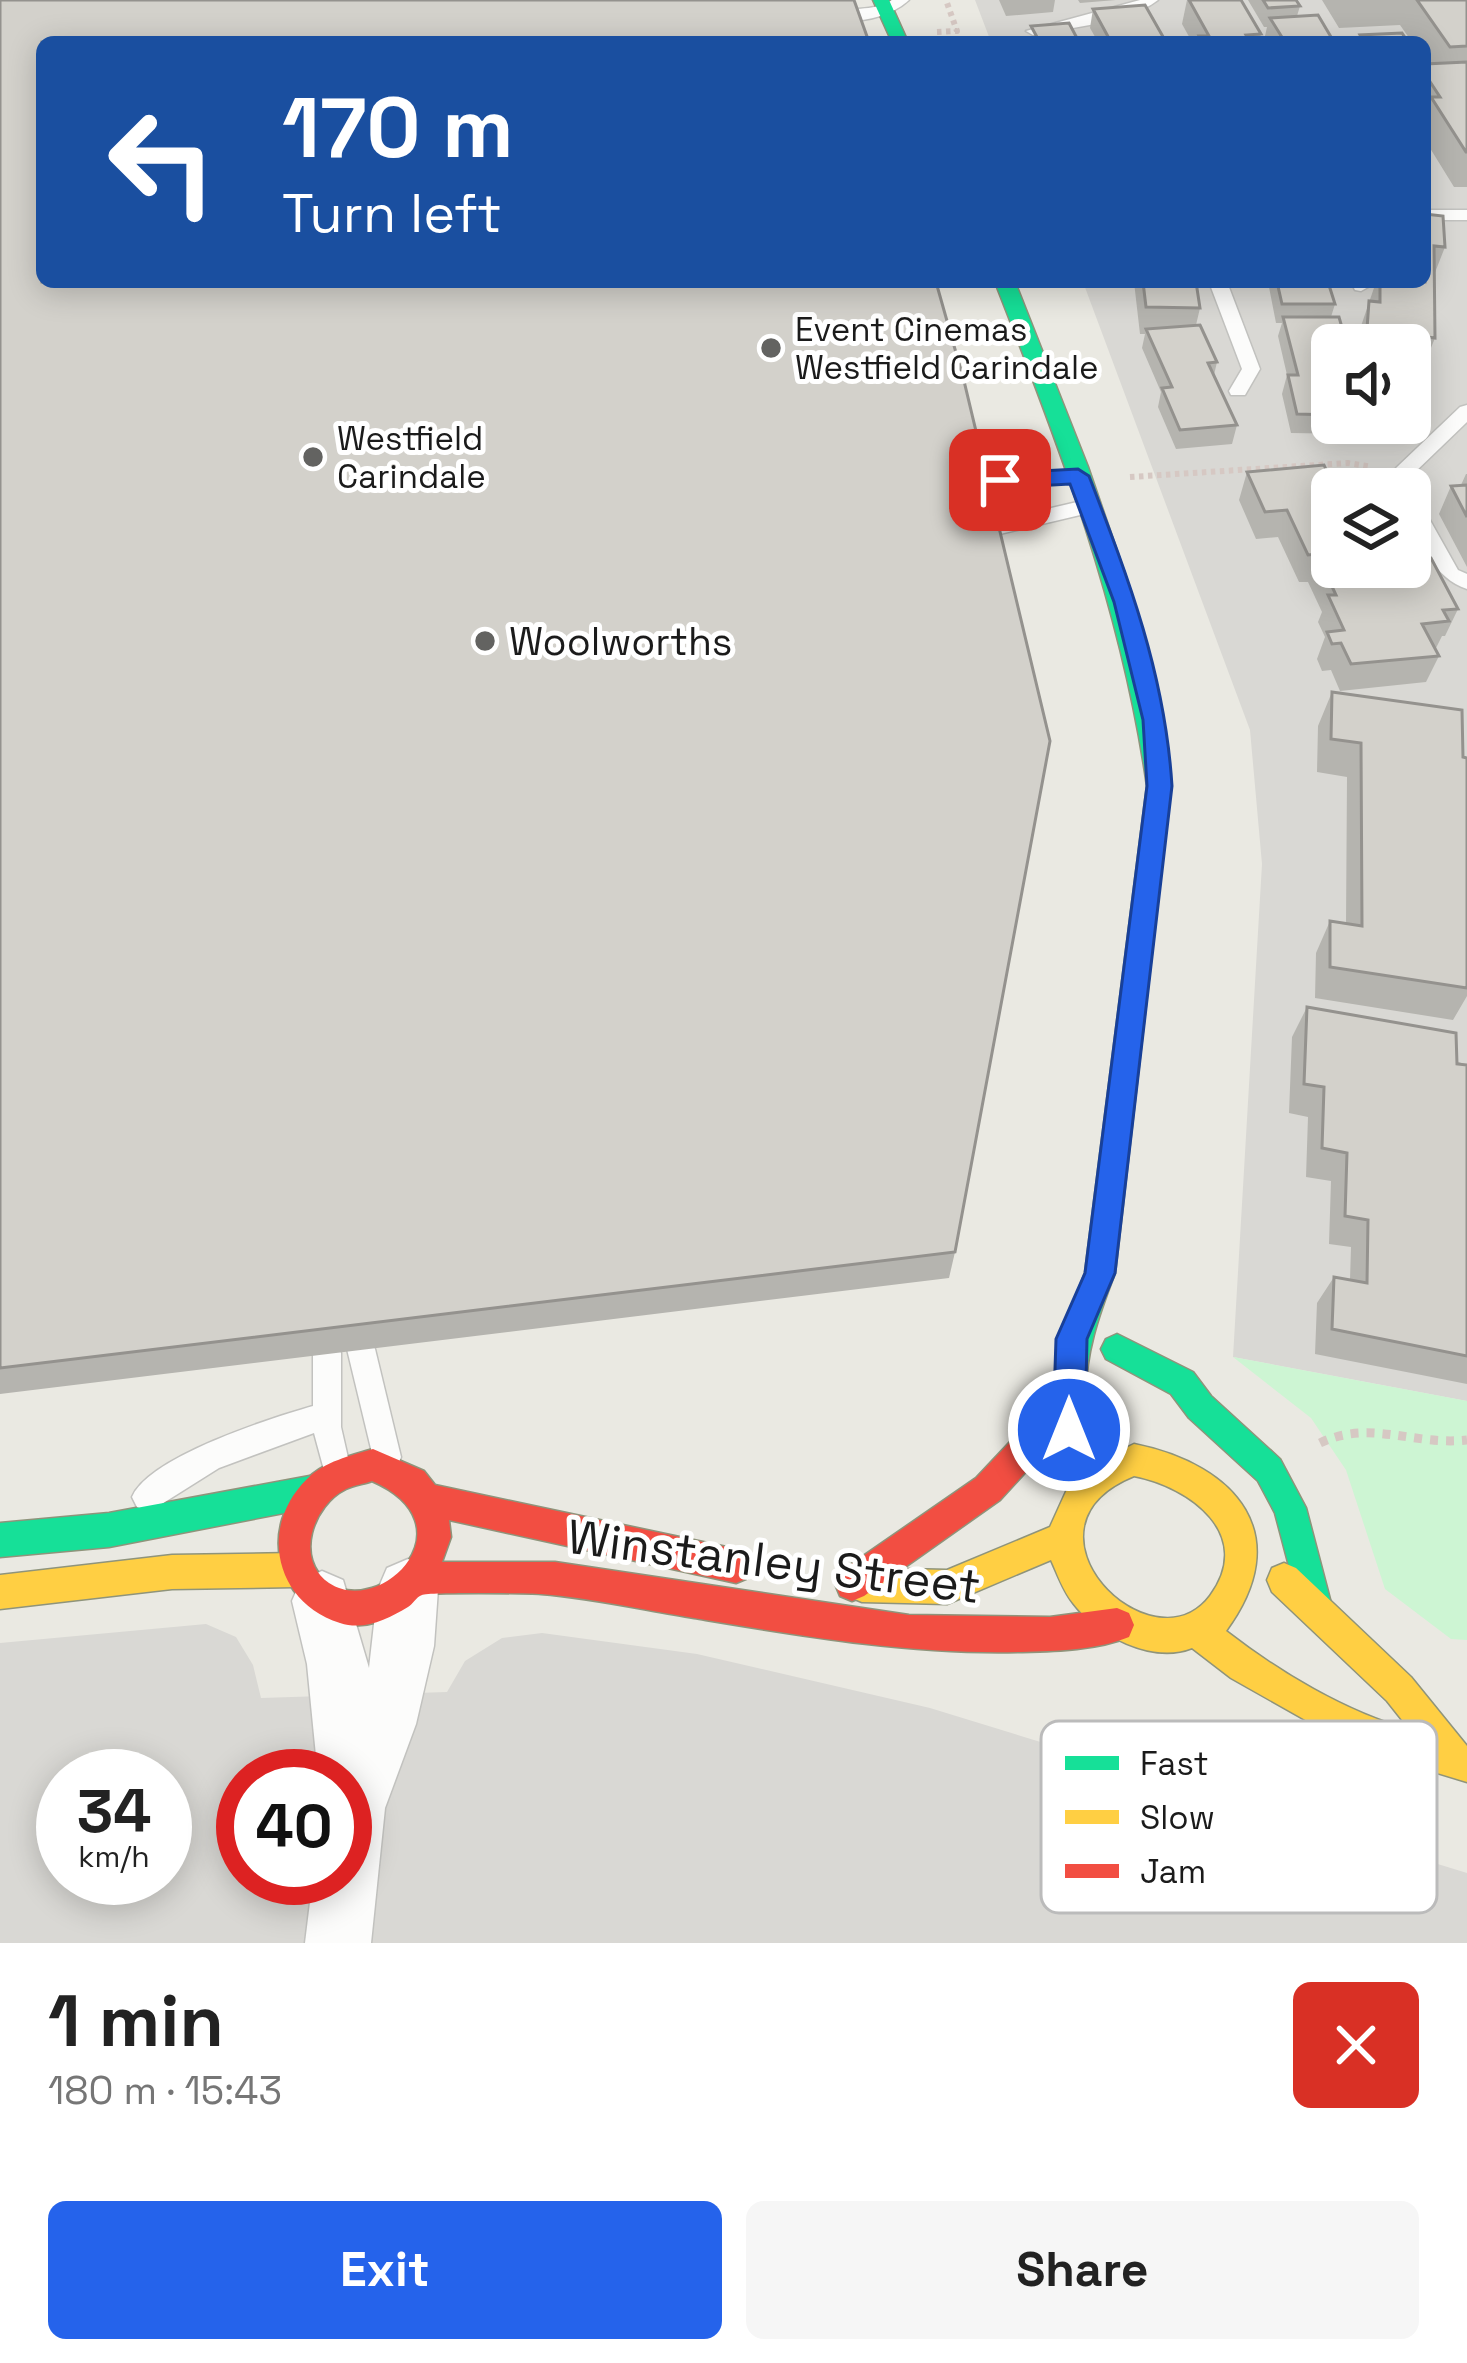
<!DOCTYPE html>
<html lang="en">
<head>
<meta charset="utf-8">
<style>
  body { margin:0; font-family:"Space Grotesk",sans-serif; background:#f6f6f6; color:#222; height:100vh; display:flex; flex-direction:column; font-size:45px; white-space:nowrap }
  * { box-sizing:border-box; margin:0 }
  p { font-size:39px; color:#767676 }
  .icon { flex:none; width:66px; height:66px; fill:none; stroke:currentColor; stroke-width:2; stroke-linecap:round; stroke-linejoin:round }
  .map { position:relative; height:1943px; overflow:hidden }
  .details { display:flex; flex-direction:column; background:#fff; flex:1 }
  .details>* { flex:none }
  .guide { position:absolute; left:36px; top:36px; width:1395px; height:252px; border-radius:18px; box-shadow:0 6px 30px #0003; background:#1a4fa0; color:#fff; overflow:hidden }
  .tools { position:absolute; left:1311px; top:324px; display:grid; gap:24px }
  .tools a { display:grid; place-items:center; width:120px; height:120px; border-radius:18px; background:#fff; box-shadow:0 6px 30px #0003; font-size:60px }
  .speed { position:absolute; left:36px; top:1749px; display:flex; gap:24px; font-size:60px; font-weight:700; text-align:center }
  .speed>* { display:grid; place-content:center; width:156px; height:156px; border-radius:50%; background:#fff; box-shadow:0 6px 30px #0003; line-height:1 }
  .speed small { font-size:30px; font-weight:400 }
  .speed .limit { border:18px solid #d22; background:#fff; color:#111 }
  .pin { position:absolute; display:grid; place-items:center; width:102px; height:102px; color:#fff; margin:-51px; border-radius:24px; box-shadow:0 6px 18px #0006 }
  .me { position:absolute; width:132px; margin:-66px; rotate:0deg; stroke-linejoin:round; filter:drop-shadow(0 0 9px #0008) }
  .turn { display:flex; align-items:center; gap:42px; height:252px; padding:0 48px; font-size:54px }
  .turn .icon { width:156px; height:156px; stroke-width:2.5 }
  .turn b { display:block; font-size:84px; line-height:102px }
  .round { display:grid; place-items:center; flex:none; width:126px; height:126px; border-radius:18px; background:#f6f6f6 }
  .summary { display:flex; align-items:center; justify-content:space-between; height:204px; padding:0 48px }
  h1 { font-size:72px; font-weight:800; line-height:90px }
  .button { display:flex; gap:24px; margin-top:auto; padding:24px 48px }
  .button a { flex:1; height:138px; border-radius:18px; background:#2563eb; color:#fff; font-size:48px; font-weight:800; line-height:138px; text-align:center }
  .button a+a { background:#f6f6f6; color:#222 }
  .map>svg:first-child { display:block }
  .residential { fill:#d9d8d4; fill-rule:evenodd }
  .park { fill:#cdf5d3 }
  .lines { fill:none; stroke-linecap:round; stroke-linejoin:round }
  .lane-casing { stroke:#c2c2bf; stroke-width:3 }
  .street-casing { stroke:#c2c2bf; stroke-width:3 }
  .fast-casing { stroke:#8f947b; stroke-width:3 }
  .slow-casing { stroke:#8f947b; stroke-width:3 }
  .jam-casing { stroke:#8f947b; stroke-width:3 }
  .path-far1 { stroke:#d6c8c3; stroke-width:6; stroke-dasharray:4.5 4.5; stroke-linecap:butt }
  .path { stroke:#d6c8c3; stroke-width:9; stroke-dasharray:8 8; stroke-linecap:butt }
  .lane { fill:#fcfcfb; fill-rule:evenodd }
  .street { fill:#fcfcfb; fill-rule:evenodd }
  .fast { fill:#16e098; fill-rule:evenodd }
  .slow { fill:#ffcf43; fill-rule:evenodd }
  .jam { fill:#f24e42; fill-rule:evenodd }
  .wall { fill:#b5b4af }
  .building { fill:#d3d1cb; stroke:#94928e; stroke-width:3 }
  .route { fill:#2563eb; stroke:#184099; stroke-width:3 }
  .poi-dot { fill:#636361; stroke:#fff; stroke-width:4.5 }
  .labels { text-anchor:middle; stroke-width:10; stroke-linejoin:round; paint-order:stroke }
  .far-poi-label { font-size:33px; fill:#1b1b1b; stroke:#fff; text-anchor:start }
  .poi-label { font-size:39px; fill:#1b1b1b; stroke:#fff; text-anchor:start }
  .near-street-label { font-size:48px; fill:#1b1b1b; stroke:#fff }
  .key { fill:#fff; stroke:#bbb; stroke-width:3 }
  .key-label { font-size:33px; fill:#1b1b1b }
</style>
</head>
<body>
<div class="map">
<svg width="1467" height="1943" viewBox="0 0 1467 1943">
  <rect width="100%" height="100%" fill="#eae9e2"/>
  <!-- residential -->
  <g class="residential">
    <path d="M975,0h492v1401l-234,-44 29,-493 -12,-134 -167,-448h342v-240h-434zM1332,345h78v78h-78zM1332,489h78v78h-78z"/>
    <path d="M206,1624l30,13 17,28 8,33 186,-6 18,-31 37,-23 40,-5 155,21 233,54 537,165v70h-1467v-300zM63,1776h102v102h-102zM243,1776h102v102h-102z"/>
  </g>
  <!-- park -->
  <polygon class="park" points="1233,1357 1467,1401 1467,1640 1451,1639 1385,1589 1346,1470 1311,1418"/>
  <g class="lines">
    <defs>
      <g id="lane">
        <path d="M892,0h17c-18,17 -57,27 -79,16 18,-11 43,-3 62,-16z"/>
        <path d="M1140,0h18c-33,25 -85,26 -125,35l-7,-4z"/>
        <rect x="1425" y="210" width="42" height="10"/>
        <polygon points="1209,282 1227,282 1260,369 1245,395 1231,395 1229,391 1242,369"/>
        <polygon points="1351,282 1369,282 1370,286 1361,291 1355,290"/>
        <polygon points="1467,405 1467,422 1413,474 1410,493 1410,489 1393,489 1396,468 1460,407"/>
        <polygon points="1078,470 1085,472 1085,480 976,486 966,480 976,474"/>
        <path d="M1410,496l7,1 41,73 9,4v15c-35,-11 -57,-58 -57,-93z"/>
        <polygon points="1090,499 1097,501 1097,511 987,537 977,530 987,523"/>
        <polygon points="361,1336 371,1340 375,1349 401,1457 397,1467 387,1471 377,1467 373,1457 347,1349 351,1340"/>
        <path d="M327,1340l10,4 4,9v74l10,44 -4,10 -10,4 -10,-4 -13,-48 -95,35 -62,39 -10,4 -10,-4 -5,-10c17,-40 139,-79 181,-91v-53l4,-9z"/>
      </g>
      <polygon id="street" points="408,1559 429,1568 438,1589 434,1646 416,1724 385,1808 371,1943 305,1943 313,1878 345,1878 345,1776 318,1776 307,1664 292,1601 301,1580 322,1571 343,1580 369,1668 378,1589 387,1568"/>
      <g id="fast">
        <polygon points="873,0 889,0 908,42 892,42"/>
        <path d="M995,282h20l73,185 43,125 31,128 9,66 -56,487c-16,41 -31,83 -29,127 2,27 23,67 12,91l-11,5 -11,-5c-32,-75 -20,-145 9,-218l62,-487c-25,-177 -87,-339 -152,-504z"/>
        <polygon points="1117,1334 1193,1372 1211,1396 1280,1459 1306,1508 1332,1607 1327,1619 1315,1624 1303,1619 1275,1513 1258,1481 1189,1418 1171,1394 1106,1359 1101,1349 1106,1339"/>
        <polygon points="315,1475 327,1480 331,1491 327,1502 315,1507 109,1547 0,1557 0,1523 109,1513"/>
      </g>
      <g id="slow">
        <path d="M1134,1444c104,21 162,92 92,187 53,41 119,81 184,99l-23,-29 -115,-109 -5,-12 5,-12 12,-5 12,5 115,109 56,69v36l-112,-34 -124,-70 -39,-30c-40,16 -95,-13 -119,-45 -10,-12 -16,-30 -22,-43l-104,44 -85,-2 -12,-5 -5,-12 5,-12 12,-5 85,2 103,-43 24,-53zM1134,1476c57,11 121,59 76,120 -58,77 -204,-68 -76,-120z"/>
        <polygon points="295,1553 307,1558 312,1570 307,1582 295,1587 172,1589 0,1609 0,1575 172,1555"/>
      </g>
      <g id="jam">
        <polygon points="1067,1389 1078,1393 1083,1404 1078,1415 1000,1500 864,1596 852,1601 840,1596 835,1584 840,1572 976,1478 1056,1393"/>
        <path d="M373,1449l51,22 11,14 301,64 12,5 5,12 -5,12 -12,5 -287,-63 2,17 -9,25h113l354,53 141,2 67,-9 12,5 5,12 -5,12c-32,13 -73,14 -108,15 -110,3 -219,-16 -327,-34 -50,-8 -102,-20 -153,-24 -13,-1 -113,-2 -119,1 -6,2 -9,9 -14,12 -20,12 -44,24 -68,16 -65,-20 -82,-96 -33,-144 18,-18 43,-23 66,-30zM372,1481c101,44 9,137 -43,102 -35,-24 -16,-78 17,-94 8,-4 18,-5 26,-8z"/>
      </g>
    </defs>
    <!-- lane casing -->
    <use href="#lane" class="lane-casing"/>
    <!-- street casing -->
    <use href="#street" class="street-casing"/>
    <!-- fast casing -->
    <use href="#fast" class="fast-casing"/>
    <!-- slow casing -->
    <use href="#slow" class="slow-casing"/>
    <!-- jam casing -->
    <use href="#jam" class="jam-casing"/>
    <!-- path-far1 -->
    <g class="path-far1">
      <polyline points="937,32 957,31 946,0"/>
      <polyline points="1130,477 1348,463 1372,467"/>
    </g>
    <!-- path -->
    <path class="path" d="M1320,1443c50,-24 94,3 147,-3"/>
    <!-- lane -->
    <use href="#lane" class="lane"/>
    <!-- street -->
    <use href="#street" class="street"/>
    <!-- fast -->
    <use href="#fast" class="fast"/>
    <!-- slow -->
    <use href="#slow" class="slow"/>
    <!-- jam -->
    <use href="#jam" class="jam"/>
  </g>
  <!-- wall -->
  <g class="wall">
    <polygon points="0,0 936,282 955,1252 949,1278 0,1394"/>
    <polygon points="999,0 1055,0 1053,12 1006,16"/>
    <polygon points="1078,0 1116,0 1080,3"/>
    <polygon points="1187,0 1241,0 1261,34 1259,42 1192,42 1182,24"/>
    <polygon points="1248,0 1296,0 1300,6 1297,16 1334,42 1269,42 1265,36 1267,27 1264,27"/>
    <polygon points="1322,0 1467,0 1467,187 1454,187 1425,140 1425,64 1427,64 1425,61 1425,42 1412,42 1400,25 1339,28"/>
    <polygon points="1093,9 1166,42 1098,42 1090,28"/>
    <polygon points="1425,214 1445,247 1434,275 1435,338 1424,365 1410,363 1410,345 1359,345 1360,329 1376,282 1425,282"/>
    <polygon points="1134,282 1196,282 1200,308 1196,325 1217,362 1214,375 1237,425 1232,444 1176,449 1158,407 1161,392 1142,348 1145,334 1140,334"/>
    <polygon points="1268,282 1328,282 1335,304 1331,317 1332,423 1353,423 1349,434 1291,433 1282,394 1287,375 1278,336 1282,323 1276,323"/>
    <polygon points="1247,472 1329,476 1361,489 1410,516 1425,544 1419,559 1458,609 1445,636 1442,636 1436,648 1435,648 1439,656 1426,682 1340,691 1331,670 1322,671 1317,659 1325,637 1318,622 1322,612 1308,582 1299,582 1278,537 1256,539 1239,500"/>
    <polygon points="1466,474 1467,474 1467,567 1439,514 1451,486 1461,485"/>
    <polygon points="1332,692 1467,758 1467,996 1453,1020 1315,998 1316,953 1330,921 1346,924 1347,777 1317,772 1318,726"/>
    <polygon points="1307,1007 1467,1065 1467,1384 1315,1354 1317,1303 1334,1277 1350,1280 1351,1247 1329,1244 1331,1181 1306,1177 1308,1117 1289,1113 1292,1037"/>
  </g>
  <!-- building -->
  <g class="building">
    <polygon points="0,0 854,0 869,42 42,42 42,282 936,282 964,381 1050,741 955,1252 0,1368"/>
    <polygon points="1189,0 1241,0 1261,34 1246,35 1250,42 1202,42 1199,36 1209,36"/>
    <polygon points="1263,0 1296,0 1300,6 1268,8"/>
    <polygon points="1417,0 1467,0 1467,46 1450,47"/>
    <polygon points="1145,5 1166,42 1111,42 1093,9"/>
    <polygon points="1318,15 1334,42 1285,42 1270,18"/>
    <polygon points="1069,23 1079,42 1023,42 1022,40 1038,39 1031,26"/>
    <polygon points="1402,33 1408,42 1364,42 1360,35"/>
    <polygon points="1467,62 1467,152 1466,152 1431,97 1440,97 1425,74 1425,64"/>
    <polygon points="1425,214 1443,216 1445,247 1434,246 1435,338 1367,329 1369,301 1380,302 1380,282 1425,282"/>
    <polygon points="1143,282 1196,282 1200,308 1146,307"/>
    <polygon points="1277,282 1328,282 1335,304 1282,304"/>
    <polygon points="1283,317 1339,317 1347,345 1332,345 1332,415 1297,414 1288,375 1298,375"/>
    <polygon points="1200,325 1217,362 1208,363 1237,425 1180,430 1162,388 1172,387 1146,329"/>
    <polygon points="1324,465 1329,476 1353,474 1361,489 1332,489 1332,567 1410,567 1410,516 1425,544 1412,545 1419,559 1431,558 1458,609 1443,610 1449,621 1422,624 1439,656 1351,664 1341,643 1332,644 1327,632 1344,630 1328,595 1336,595 1317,554 1308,555 1287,510 1265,512 1247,472"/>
    <polygon points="1467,485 1467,517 1451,486"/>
    <polygon points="1332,692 1462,710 1463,757 1467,758 1467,988 1330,967 1330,921 1362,926 1361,743 1331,739"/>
    <polygon points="1307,1007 1456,1033 1457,1064 1467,1065 1467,1356 1332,1329 1334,1277 1367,1283 1368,1220 1345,1216 1347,1153 1322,1148 1324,1087 1304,1084"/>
  </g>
  <!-- route -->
  <path class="route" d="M1078,469l11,7c40,104 76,198 83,310l-57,487 -28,66 -2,91 -5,11 -11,4 -12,-4 -4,-11 3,-91 29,-66 62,-487 -4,-66 -29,-118 -44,-118 -70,4 -11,-8 11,-7z"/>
  <!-- markers -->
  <g class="poi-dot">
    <circle cx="771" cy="348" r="12"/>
    <circle cx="313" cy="457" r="12"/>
    <circle cx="485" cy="641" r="12"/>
  </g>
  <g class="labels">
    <!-- far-poi labels -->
    <g class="far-poi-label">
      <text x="795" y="341">Event Cinemas<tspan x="795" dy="38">Westfield Carindale</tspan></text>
      <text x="337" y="450">Westfield<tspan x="337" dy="38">Carindale</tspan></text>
    </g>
    <!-- poi labels -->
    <g class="poi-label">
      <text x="509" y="655">Woolworths</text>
    </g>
    <!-- near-street labels -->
    <g class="near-street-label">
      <text transform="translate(774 1561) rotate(7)" y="17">Winstanley Street</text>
    </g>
  </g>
  <!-- legend -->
  <rect x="1041" y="1721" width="396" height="192" rx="18" class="key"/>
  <rect x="1065" y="1756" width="54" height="14" fill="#16e098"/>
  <rect x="1065" y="1810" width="54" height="14" fill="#ffcf43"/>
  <rect x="1065" y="1864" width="54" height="14" fill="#f24e42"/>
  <g class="key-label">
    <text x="1140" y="1775">Fast</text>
    <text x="1140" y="1829">Slow</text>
    <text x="1140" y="1883">Jam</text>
  </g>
</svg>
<div class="tools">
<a><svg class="icon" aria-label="sound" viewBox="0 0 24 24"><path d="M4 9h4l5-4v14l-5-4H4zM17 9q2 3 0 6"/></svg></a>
<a><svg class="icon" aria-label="layers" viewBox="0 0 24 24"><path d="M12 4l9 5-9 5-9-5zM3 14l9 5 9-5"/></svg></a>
</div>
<div class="speed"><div>34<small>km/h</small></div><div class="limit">40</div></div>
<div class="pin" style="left:1000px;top:480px;background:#d93025"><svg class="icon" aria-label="arrive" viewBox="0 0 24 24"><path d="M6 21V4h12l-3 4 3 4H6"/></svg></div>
<svg class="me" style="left:1069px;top:1430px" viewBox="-20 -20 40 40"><circle r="17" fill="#2563eb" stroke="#fff" stroke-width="3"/><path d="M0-11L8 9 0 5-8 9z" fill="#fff"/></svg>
<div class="guide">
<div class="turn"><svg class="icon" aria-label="left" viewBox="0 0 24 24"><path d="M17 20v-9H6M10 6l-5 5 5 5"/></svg><div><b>170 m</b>Turn left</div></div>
</div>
</div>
<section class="details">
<div class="summary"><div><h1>1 min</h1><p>180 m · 15:43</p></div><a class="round" style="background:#d93025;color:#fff"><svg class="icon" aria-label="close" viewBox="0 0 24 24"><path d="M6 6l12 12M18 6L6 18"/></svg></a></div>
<div class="button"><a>Exit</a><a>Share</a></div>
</section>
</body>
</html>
